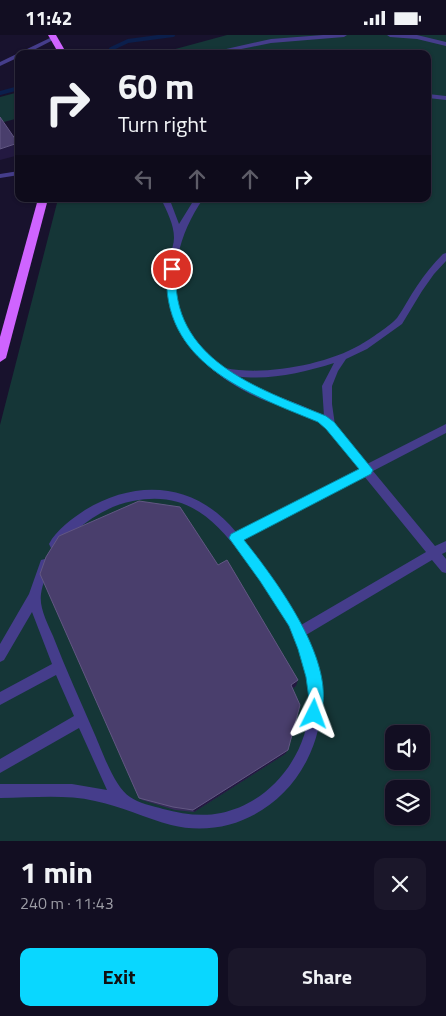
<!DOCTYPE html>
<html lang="en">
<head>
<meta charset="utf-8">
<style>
  body { margin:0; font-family:"Titillium Web",sans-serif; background:#1b172a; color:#f1f3f6; height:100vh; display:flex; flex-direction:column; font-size:19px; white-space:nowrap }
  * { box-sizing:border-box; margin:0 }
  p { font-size:16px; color:#9c9ca5 }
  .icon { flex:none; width:28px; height:28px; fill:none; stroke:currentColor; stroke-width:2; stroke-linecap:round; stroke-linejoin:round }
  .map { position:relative; height:806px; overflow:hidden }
  .sheet { display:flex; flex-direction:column; background:#120e22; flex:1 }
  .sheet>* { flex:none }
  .hud { position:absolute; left:15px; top:15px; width:416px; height:152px; border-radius:10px; box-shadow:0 1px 4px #0004,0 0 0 1px #312e40; background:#120e22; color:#f1f3f6; overflow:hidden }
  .fabs { position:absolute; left:385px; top:690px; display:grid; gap:10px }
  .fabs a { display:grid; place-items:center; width:45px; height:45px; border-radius:10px; background:#120e22; box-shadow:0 1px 4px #0004,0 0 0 1px #312e40; font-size:25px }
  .pin { position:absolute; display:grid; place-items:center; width:42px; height:42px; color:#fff; margin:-21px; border:2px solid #fff; border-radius:50%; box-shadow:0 1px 5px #0007 }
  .me { position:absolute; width:55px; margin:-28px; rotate:3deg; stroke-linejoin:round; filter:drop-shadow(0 0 4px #0008) }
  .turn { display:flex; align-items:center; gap:18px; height:105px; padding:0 20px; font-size:22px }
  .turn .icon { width:65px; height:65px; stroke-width:2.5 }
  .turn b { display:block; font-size:35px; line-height:42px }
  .lanes { display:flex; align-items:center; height:48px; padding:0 20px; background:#0003; justify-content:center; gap:25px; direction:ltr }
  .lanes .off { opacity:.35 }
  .round { display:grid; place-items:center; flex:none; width:52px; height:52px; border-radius:10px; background:#1b172a }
  .headline { display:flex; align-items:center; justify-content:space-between; height:85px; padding:0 20px }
  h1 { font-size:30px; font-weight:700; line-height:38px }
  .primary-button { display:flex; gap:10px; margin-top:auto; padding:10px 20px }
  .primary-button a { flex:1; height:58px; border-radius:10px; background:#09d7ff; color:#111; font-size:20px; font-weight:700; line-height:58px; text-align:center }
  .primary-button a+a { background:#1b172a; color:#f1f3f6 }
  .status { display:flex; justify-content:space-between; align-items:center; height:35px; padding:0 25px; background:#120e22; direction:ltr }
  .status svg { height:14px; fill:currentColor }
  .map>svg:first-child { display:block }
  .green { fill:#153637; fill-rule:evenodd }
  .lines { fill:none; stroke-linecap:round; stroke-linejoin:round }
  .stream { stroke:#0b1f4c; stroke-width:4 }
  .lane { fill:#453d8b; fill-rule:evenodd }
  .primary { fill:#cf64ff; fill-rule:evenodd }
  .wall { fill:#372b5a }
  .shaded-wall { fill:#231941 }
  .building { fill:#493e6c; stroke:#625783 }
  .route { fill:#09d7ff; stroke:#068ca6 }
</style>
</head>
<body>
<div class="status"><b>11:42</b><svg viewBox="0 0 49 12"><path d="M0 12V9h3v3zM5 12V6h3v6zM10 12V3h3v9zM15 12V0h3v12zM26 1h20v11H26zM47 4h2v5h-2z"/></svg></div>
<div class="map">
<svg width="446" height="806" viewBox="0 0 446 806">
  <rect width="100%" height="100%" fill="#18122d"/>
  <!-- green -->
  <g class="green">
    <path d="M227,0h219v806h-446v-416l58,-226h370v-145h-271zM394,699h27v27h-27zM394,754h27v27h-27z"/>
    <polygon points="19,57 19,83 0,88 0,62"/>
  </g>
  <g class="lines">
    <!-- stream -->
    <g class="stream">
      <polyline points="110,19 111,14 128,6 173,0"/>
      <polyline points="0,58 19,53"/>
    </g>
    <!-- lane -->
    <g class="lane">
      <polygon points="323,0 347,0 344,2 271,8 217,19 204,19 271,4"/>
      <polygon points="387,0 417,0 446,7 446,11 417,4 390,2"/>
      <polygon points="52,2 57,3 26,19 19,19 19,22 0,31 0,27"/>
      <polygon points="428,59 446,61 446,65 428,63"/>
      <polygon points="19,136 19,140 0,143 0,139"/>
      <path d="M161,164h42c-31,44 -42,107 -1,149 5,5 17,19 23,20 39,8 100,-3 135,-23 10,-6 30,-19 37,-27 7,-10 13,-22 20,-32 8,-12 16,-22 26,-32l3,-1v8l-12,13 -12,17 -20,33 -35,25 -21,10 -8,12 -6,15v18l3,21 32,39 79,-40v9l-73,38 62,75 11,-5v11l-4,2 4,5v14l-4,-1 -10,-12 -126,75c18,41 22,84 1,125 -25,50 -80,79 -136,65 -26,-7 -50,-19 -76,-24 -31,-7 -64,-3 -95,-3v-14h72l35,6 -28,-62 -79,45v-14l74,-43 -18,-41 -56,30v-13l52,-28 -20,-52 -28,48 -4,2v-18l29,-50 12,-34 4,-1 4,1 2,4c-3,9 -9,20 -10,30 -2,14 7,30 12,42 13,34 28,66 42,99 7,16 20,53 35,62 8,6 23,9 33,12 19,5 39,8 58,4 51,-10 91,-63 88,-115 -3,-55 -34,-100 -67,-143 -30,-38 -56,-64 -109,-54 -22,4 -41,16 -58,30 -7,6 -12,15 -20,18l-4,-1 -2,-4c7,-14 24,-26 36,-34 53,-32 111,-27 151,22l123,-63c-13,-15 -24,-35 -40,-46 -16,-11 -35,-16 -53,-22 -34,-14 -66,-36 -85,-67 -13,-23 -16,-48 -12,-74 1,-6 5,-15 5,-22 0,-13 -7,-27 -13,-39zM171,168h21l-13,21zM334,328l-12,23 2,30c-29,-16 -61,-22 -89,-40 33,5 67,-3 99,-13zM364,441l62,76 -125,73 -27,-45 -31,-40z"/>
    </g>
    <!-- primary -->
    <g class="primary">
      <polygon points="48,0 56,0 67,19 59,19"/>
      <polygon points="38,164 48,164 6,323 0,327 0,302"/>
    </g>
  </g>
  <!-- wall -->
  <polygon class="wall" points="218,530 296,651 293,653 285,719 194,777 175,775 142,765 139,763"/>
  <!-- shaded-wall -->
  <g class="shaded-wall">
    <polygon points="18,108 19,120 0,125 0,114"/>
    <polygon points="298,645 296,651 289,656 291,650"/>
    <polygon points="288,715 285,719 194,777 193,775"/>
  </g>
  <!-- building -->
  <g class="building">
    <polygon points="0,82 18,108 0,114"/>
    <polygon points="139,466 180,472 218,530 227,525 298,645 291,650 300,670 288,715 193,775 173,772 139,763 40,539 46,522 59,501"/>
  </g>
  <!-- route -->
  <path class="route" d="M172,231l4,3c-6,91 81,119 150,147l8,6 39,48 -2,4 -127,66c31,39 97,126 75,179l-5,2 -5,-2 -3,-5 3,-15 -3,-22 -8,-28 -9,-23 -29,-45 -31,-43 2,-4 128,-65 -33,-40 -8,-7c-71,-29 -158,-59 -151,-153z"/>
</svg>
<div class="fabs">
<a><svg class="icon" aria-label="sound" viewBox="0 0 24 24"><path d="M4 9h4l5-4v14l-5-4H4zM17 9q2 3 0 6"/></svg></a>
<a><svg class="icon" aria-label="layers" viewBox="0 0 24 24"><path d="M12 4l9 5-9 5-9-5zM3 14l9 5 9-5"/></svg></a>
</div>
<div class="pin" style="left:172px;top:234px;background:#d93025"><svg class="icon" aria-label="arrive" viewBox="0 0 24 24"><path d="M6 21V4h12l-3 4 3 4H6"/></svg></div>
<svg class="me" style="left:314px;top:679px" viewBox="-20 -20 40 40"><path d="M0-17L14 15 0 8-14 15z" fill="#09d7ff" stroke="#fff" stroke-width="4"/></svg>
<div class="hud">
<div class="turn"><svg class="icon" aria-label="right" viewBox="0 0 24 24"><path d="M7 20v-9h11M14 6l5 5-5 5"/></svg><div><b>60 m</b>Turn right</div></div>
<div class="lanes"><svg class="icon off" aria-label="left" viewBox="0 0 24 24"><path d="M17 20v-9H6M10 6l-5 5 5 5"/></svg><svg class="icon off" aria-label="ahead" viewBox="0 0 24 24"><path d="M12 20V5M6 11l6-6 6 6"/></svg><svg class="icon off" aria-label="ahead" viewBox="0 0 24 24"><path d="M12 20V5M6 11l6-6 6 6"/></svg><svg class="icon" aria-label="right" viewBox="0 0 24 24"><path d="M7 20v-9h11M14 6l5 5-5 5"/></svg></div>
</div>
</div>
<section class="sheet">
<div class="headline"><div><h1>1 min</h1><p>240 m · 11:43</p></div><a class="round"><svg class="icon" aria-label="close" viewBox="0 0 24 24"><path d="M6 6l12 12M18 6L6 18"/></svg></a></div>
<div class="primary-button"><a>Exit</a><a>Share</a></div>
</section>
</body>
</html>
